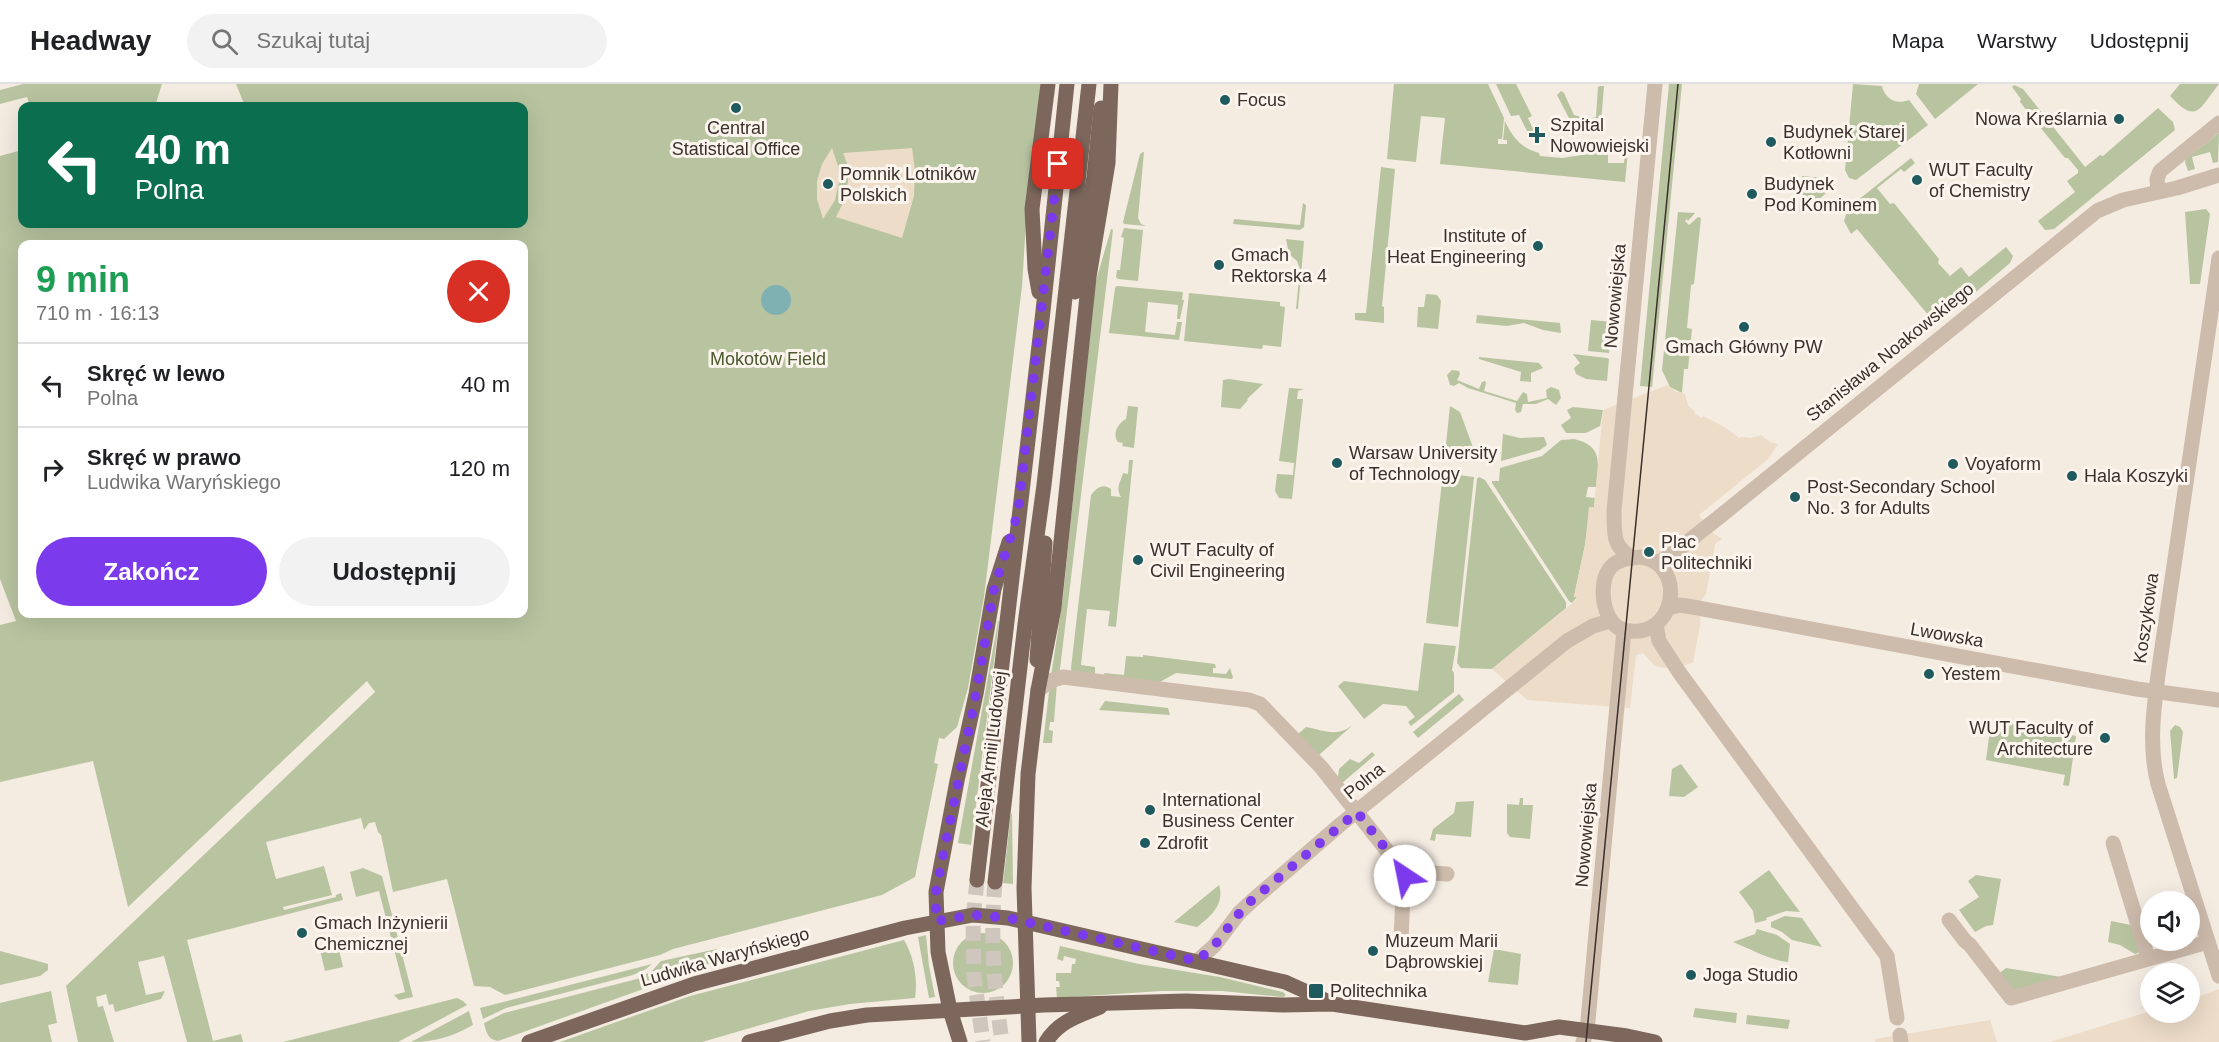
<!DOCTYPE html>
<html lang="pl">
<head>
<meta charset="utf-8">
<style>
  body { margin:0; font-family:Helvetica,sans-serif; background:#f2f2f2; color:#202124; height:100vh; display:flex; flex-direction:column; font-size:22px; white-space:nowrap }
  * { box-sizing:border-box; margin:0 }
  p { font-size:20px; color:#757577 }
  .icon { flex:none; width:33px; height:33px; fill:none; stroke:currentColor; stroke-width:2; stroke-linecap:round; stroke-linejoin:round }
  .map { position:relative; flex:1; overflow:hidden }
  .sheet { position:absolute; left:18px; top:156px; width:510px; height:378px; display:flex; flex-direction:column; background:#fff; border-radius:12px; box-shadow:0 6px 24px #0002 }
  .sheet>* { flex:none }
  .guide { position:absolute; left:18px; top:18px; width:510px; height:126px; border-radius:12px; box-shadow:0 6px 24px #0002; background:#0b6e4f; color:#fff; overflow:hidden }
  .tools { position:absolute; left:2140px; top:807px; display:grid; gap:12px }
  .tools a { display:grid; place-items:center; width:60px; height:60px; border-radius:50%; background:#fff; box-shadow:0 6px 24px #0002; font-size:30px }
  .pin { position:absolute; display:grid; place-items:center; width:51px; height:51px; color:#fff; margin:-26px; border-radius:12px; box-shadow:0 3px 9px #0006 }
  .me { position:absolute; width:66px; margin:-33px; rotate:326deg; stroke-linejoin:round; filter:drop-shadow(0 0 4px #0008) }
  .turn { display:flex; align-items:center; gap:21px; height:126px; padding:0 18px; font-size:27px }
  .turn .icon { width:78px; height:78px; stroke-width:2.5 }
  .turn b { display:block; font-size:42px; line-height:51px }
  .round { display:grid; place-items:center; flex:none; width:63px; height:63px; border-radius:32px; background:#f2f2f2 }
  .headline { display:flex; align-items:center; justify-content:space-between; height:102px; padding:0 18px }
  h1 { font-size:36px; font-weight:600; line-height:45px; color:#1e9e55 }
  .action { display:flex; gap:12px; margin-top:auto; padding:12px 18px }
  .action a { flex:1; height:69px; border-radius:36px; background:#7c3aed; color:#fff; font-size:24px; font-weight:600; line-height:69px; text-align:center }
  .action a+a { background:#f2f2f2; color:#202124 }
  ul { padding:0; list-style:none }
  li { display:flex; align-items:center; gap:18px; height:84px; padding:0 18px; border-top:2px solid #e0e0e0 }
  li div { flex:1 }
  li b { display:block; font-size:22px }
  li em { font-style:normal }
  header { display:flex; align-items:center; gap:36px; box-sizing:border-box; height:84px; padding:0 30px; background:#fff; border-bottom:2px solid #e0e0e0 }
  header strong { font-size:28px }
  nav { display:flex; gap:33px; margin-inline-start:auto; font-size:21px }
  .search { width:420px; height:54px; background:#f2f2f2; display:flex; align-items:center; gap:15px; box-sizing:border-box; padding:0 21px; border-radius:33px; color:#757577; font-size:22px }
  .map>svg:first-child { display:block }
  .green { fill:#b8c4a0; fill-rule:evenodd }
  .plaza { fill:#ecdcc8 }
  .water { fill:#7fb0b2 }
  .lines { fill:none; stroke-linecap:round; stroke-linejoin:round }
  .major-tunnel { stroke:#cfc6bd; stroke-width:15; stroke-dasharray:15 8; stroke-linecap:butt }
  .minor { stroke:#cdbbac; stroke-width:15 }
  .major { stroke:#7d675c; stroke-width:15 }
  .tram { stroke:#3b302b; stroke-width:1.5 }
  .route { stroke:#7c3aed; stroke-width:10; stroke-dasharray:0 18 }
  .poi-dot { fill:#1f5a5e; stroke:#fbf5ee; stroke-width:2 }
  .labels { text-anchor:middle; stroke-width:6; stroke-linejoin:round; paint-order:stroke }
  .poi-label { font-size:18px; fill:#3b302b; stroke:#fbf5ee; text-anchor:start }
  .street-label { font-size:18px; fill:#3b302b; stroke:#fbf5ee }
  .park-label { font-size:18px; fill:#4a5a2e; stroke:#fbf5ee }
</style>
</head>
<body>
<header>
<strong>Headway</strong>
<div class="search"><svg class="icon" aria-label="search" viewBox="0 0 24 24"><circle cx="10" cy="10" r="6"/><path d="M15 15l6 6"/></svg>Szukaj tutaj</div>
<nav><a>Mapa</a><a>Warstwy</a><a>Udostępnij</a></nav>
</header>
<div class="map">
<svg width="2219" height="958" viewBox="0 0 2219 958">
  <rect width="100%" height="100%" fill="#f4ebe1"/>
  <!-- green -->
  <g class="green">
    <polygon points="23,0 162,0 155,22 30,22 27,13 0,20 0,6"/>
    <path d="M236,0h805l-15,139 -4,63 -38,311 -16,91 -11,39 -13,12 -5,-1 -5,25 4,1 -23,113 -33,18 -209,54 -13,6 -155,40 -15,-8 -16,-1 -27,-107 -54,13 -12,-57 -3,-3 -3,-10 -6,1 -5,7 -3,-12 -95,24 10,37 48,-13 8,29 -49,12 1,3 52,-13v-2l5,-2 2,7 -156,40 26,101 28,-7 2,8h-56l-23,-86 -26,6 8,33 19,-4 -4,8 -46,13 -2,-8 -4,1 -3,-11 -10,3 2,10 5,-1 11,36h-36l-12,-56 309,-294 -8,-11 -239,226 -35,-146 -93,21v-157l16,-4 -16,-42v-423l22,-6v74h217l5,2 1,-2h279v-118h-279zM22,160h502v370h-502z"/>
    <path d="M1394,0h94l16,34 -2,21h-4v5h9v-4h-4l2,-19c8,17 16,27 34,32l1,3 22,2 46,-7v12h16l1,-11h3l-3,30 -185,-18 5,-46 -24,-2 -5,46 -29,-3z"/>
    <polygon points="1496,0 1516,0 1532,32 1528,34 1535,49 1541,50 1541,53 1529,51 1519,31 1511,32"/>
    <polygon points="1669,0 1682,0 1651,314 1652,303 1640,302"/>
    <path d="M1853,0l29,2c3,13 14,19 27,14l19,25 -72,55 -7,-2 -4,-8z"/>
    <polygon points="1919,0 1978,0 1935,35 1916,10"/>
    <path d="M2180,0h39c-20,25 -22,41 -49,12z"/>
    <polygon points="2014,1 2023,5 2085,83 2100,71 2103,72 2158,24 2173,38 2175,46 2054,145 2045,146 2038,137 2075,108 2067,97 2078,89 2078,86 2068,74 2065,74 2020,18 2021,15 2012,3"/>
    <polygon points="1600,2 1604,2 1601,39 1570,36 1557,11 1561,7 1564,9 1574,31 1589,35 1596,33 1598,3"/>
    <polygon points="2219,49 2218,78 2213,79 2210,68 2192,73 2195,85 2188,87 2185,78 2186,75"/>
    <polygon points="1143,68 1144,68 1138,134 1141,140 1146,142 1124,140 1123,138 1140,70"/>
    <polygon points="1911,74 1915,79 1904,88 1901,85 1877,104 1890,120 1894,119 1939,175 1938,179 1950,192 1961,183 1969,193 2006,163 2013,172 2010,179 1957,224 1949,216 1929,232 1857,145 1851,150 1844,137 1848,124 1849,123 1858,132 1853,120"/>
    <polygon points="1381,83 1395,85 1382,222 1384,223 1384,239 1355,236 1355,229 1366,229"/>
    <polygon points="1802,92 1822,94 1828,99 1828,107 1809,125 1799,128"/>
    <polygon points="1303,119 1306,121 1304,143 1300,146 1233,140 1234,135 1300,141"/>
    <polygon points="2206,125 2210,130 2200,200 2190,200 2185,128"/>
    <polygon points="1678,128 1695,129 1688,137 1687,135 1685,137 1689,141 1698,133 1701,134 1694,200 1691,201 1687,244 1692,245 1688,285 1684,285 1682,309 1670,303 1662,286"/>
    <polygon points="1124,144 1143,146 1138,197 1118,195 1116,193 1117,186 1120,186 1124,154 1121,153"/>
    <polygon points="1111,145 1113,146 1060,585 1059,589 1051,592 1063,513 1095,200"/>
    <polygon points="1286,155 1304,157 1298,225 1296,225 1300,185 1297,177 1289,170"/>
    <polygon points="1117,202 1183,208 1182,216 1184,216 1180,235 1177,235 1178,221 1148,218 1145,248 1175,251 1177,238 1182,238 1179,256 1109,249 1115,204"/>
    <polygon points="1189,209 1280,218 1280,222 1285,223 1281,263 1263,261 1262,265 1184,257"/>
    <polygon points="1426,210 1437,211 1441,217 1438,245 1417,243 1418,223 1424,223"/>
    <polygon points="1477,231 1560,239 1561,249 1543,246 1524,239 1507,242 1476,239"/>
    <polygon points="1591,236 1612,238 1609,269 1588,267"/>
    <polygon points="1573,270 1607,274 1609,275 1607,297 1586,295 1576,290 1574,284 1580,279"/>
    <polygon points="1479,273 1539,279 1543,284 1531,289 1531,298 1520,297 1521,288 1479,275"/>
    <polygon points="1452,286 1459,287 1460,290 1457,296 1479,305 1482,298 1485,297 1486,299 1484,307 1517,317 1523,308 1527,310 1528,318 1547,314 1546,306 1551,303 1559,306 1561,314 1556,321 1548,315 1536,320 1523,320 1521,328 1517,329 1515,326 1516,319 1468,304 1459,299 1454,302 1450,301 1447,291"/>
    <polygon points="1229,295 1263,300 1247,315 1248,316 1240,325 1221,323 1223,296"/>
    <polygon points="1289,304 1304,305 1298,307 1297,315 1303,315 1292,415 1279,414 1275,407 1277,390 1293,391 1294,379 1279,377"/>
    <path d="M1128,322l10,1 -4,41 -12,-2 1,-3 -5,-1c-6,-8 0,-19 8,-23z"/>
    <polygon points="1450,322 1460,328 1477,374 1445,370"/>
    <polygon points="1573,323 1603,326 1600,342 1586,349 1566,349 1561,341 1571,334 1567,326"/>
    <polygon points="1503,350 1520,354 1544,353 1547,361 1540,366 1501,377"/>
    <path d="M1574,355c30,7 24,25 22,48h-8l-2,10 9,1 -1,9h-4l-5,38 -11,51 3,1 -5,6 -3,-2 -77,-118v-2h7l1,-13 42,-12 19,-16z"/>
    <path d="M1129,376h4l-17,167 -8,-1 2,-15 -23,-2 -6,56 14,2v7h-23l-1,-6 20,-173c6,-7 11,-12 20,-6v7l10,1c-6,-10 0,-15 2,-24l5,1z"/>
    <polygon points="1443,389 1474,393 1458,543 1426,539"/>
    <polygon points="1479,393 1485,396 1566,518 1566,524 1492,585 1461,584 1457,579 1477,395"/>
    <polygon points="998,537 999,537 971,761 958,759"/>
    <polygon points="1424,559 1456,562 1452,586 1454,589 1454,608 1411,642 1408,638 1415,633 1406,622 1383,620 1364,635 1338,602 1344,597 1418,607"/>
    <polygon points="1143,571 1215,580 1216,584 1213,584 1213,589 1226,590 1230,584 1233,593 1232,595 1176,589 1158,599 1105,592 1104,589 1124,591 1126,572 1143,573"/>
    <polygon points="1057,598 1054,638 1050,638 1049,646 1053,647 1052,659 1043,659 1049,608"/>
    <polygon points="1459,610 1464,616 1418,654 1413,648"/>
    <polygon points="1105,617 1168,624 1170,631 1099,626"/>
    <path d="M1355,639l-36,32 -21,-21 8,-7c21,4 32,11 49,-4z"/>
    <polygon points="2010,639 2076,652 2069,702 2063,701 2065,691 1986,676 1990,646 2008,649"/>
    <polygon points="2175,641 2180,643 2183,648 2177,694 2174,695 2170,647"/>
    <polygon points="1372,668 1375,671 1342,699 1338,693 1339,685 1350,675 1359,679"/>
    <polygon points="1681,680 1698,703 1684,713 1669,712 1672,685"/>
    <polygon points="1520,714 1523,714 1523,721 1533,721 1530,755 1510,753 1507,749 1507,720 1519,721"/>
    <polygon points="1474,717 1471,753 1436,750 1435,757 1430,756 1433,745 1454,729 1456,718"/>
    <polygon points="1011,729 1012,730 1013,800 1003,799"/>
    <polygon points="363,784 382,792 413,913 399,916 394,911 405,908 379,807 356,813 350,788"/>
    <polygon points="1769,786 1800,828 1786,827 1766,834 1767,836 1755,839 1753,827 1739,808"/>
    <polygon points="1976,791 2001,795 1993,841 1986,842 1975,848 1959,826 1979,813 1968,797"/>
    <path d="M1219,801c6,19 -8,31 -22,42l-23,-5z"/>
    <polygon points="1785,832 1802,834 1822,863 1792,856 1782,848 1771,843 1771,838"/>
    <polygon points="2111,837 2131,841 2140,867 2138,869 2135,870 2120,861 2108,858"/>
    <path d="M1757,845l20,6 13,9 -2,18c-19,-2 -37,-13 -55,-20l22,-8z"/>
    <circle cx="983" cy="879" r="30"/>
    <polygon points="926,851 929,882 935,913 929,914 918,853"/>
    <path d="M904,856c10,17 14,39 11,58l-65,6 -41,7 -107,31h-142l130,-46z"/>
    <polygon points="337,857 343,883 325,887 319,862"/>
    <polygon points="1060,862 1139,880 1220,893 1283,908 1286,911 1283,913 1222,907 1161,907 1057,914 1056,903 1060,903 1059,897 1056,897 1056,889 1071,889 1072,880 1075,880 1076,875 1064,872 1063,877 1057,875"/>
    <path d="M717,865l3,10 -32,14 -190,68c-10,-1 -12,-9 -14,-18l20,-10 133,-34 15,-8 9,-10z"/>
    <polygon points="1494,865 1521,870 1518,901 1488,898"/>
    <polygon points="0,867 45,879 48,880 48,886 40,892 0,901"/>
    <polygon points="652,880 646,885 633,891 506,924 483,935 480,924"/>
    <polygon points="2006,884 2062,893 2012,909 1997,891"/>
    <polygon points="51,907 57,939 48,941 52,958 0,958 0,919"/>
    <polygon points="457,914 463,917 467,921 398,958 283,958"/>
    <polygon points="1695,924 1737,929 1736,939 1693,933"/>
    <path d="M469,927l4,14c-22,12 -38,17 -62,17z"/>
    <polygon points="1747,931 1790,936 1788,945 1746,940"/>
  </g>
  <!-- plaza -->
  <g class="plaza">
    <polygon points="832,64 838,82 839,98 835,116 823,135 817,115 817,97 822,80"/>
    <polygon points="912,64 915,86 914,112 902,154 836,133 845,115 848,97 847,79 843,69"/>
    <polygon points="1668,301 1675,307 1685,310 1688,321 1695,328 1695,330 1702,334 1703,332 1726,344 1739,354 1741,353 1751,354 1761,351 1770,358 1778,360 1768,375 1699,431 1714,450 1722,455 1715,460 1706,510 1701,517 1700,542 1693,578 1686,581 1664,584 1655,582 1643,569 1636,571 1630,624 1527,616 1492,585 1576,516 1577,513 1574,513 1585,461 1589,423 1594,423 1603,326"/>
    <polygon points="2219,905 2219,958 2050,958 2151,927 2190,928 2190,916"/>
    <polygon points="1990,936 1997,958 1875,958 1875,955"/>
  </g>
  <!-- water -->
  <circle class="water" cx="776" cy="216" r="15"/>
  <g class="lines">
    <!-- major-tunnel -->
    <g class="major-tunnel">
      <polyline points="977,796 973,837 974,892 983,958"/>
      <path d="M995,798c-5,58 -1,103 7,160"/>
    </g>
    <!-- minor -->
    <g class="minor">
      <polyline points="2158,108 2157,95 2160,87 2219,39"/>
      <path d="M2219,174l-60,410c-5,38 -11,78 -1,116l61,192"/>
      <path d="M1642,473c46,8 34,85 -18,73 -22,-5 -27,-49 -13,-63 8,-9 20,-9 31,-10z"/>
      <path d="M1632,474c-21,-13 -17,-25 -18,-47l41,-427"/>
      <polyline points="1658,479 1671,471 1723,430 2097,127 2123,116 2177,104 2219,91"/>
      <polyline points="1669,524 1679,521 1687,522 2137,605 2219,616"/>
      <polyline points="1656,541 1659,557 1679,588 1887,872 1897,934"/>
      <polyline points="1038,606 1053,596 1063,593 1249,616 1260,620 1321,683 1404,788 1401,855"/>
      <polyline points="2113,759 2148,874"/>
      <polyline points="1403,787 1447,790"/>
      <polyline points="1949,836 1965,857 1970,861 2011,914 2208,858"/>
      <polyline points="1197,877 1214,862 1239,829 1253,816 1341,740 1567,557 1593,542 1610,537"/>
      <polyline points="1900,951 1901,958"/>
      <polyline points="1583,958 1587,947 1624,546"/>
    </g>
    <!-- major -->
    <g class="major">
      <polyline points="1039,208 1035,185 1032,125 1048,0"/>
      <polyline points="1075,208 1094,93 1101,24"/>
      <polyline points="1037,576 1045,459"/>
      <polyline points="977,796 1043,227 1067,0"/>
      <polyline points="995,798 1025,540 1044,401 1089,0"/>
      <polyline points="529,958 694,900 905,844 973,831 1008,834 1267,894 1285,898 1327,917"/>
      <polyline points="749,958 830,937 867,931 1044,921 1186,917 1283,921 1332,920 1525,949 1559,943 1627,952 1655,958"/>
      <polyline points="960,958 950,926 938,868 936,808 957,697 976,610 994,505 1009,458"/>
      <polyline points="1029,958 1024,804 1028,690 1038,606 1054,524 1089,193 1108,79 1111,0"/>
      <path d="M1046,958c13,-21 32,-26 54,-35"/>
    </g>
    <!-- tram -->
    <polyline class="tram" points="1586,958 1678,0"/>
  </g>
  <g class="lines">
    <!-- route -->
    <polyline class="route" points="1058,80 1018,429 994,505 976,610 940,787 936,808 936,837 974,831 1008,834 1197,877 1214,862 1245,822 1357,728 1403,787 1405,792"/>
  </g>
  <!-- markers -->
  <g class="poi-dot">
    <circle cx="1225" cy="16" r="6"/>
    <circle cx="736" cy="24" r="6"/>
    <circle cx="2119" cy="35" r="6"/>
    <path d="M1534 42h6v6h6v6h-6v6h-6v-6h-6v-6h6z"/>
    <circle cx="1771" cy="58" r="6"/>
    <circle cx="1917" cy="96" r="6"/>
    <circle cx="828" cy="100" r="6"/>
    <circle cx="1752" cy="110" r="6"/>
    <circle cx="1538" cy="162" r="6"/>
    <circle cx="1219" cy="181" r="6"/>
    <circle cx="1744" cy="243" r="6"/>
    <circle cx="1337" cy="379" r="6"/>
    <circle cx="1953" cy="380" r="6"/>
    <circle cx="2072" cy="392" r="6"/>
    <circle cx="1795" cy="413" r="6"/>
    <circle cx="1649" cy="468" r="6"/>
    <circle cx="1138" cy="476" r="6"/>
    <circle cx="1929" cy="590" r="6"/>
    <circle cx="2105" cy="654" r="6"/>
    <circle cx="1150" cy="726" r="6"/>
    <circle cx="1145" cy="759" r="6"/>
    <circle cx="302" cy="849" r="6"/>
    <circle cx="1373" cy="867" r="6"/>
    <circle cx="1691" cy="891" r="6"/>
    <rect x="1308" y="899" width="16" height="16" rx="3"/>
  </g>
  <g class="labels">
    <!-- poi labels -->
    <g class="poi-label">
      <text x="1237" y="22">Focus</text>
      <text x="2107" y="41" text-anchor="end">Nowa Kreślarnia</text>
      <text x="1550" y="47">Szpital<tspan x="1550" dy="21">Nowowiejski</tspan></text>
      <text x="736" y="50" text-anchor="middle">Central<tspan x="736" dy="21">Statistical Office</tspan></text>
      <text x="1783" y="54">Budynek Starej<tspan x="1783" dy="21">Kotłowni</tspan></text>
      <text x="1929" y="92">WUT Faculty<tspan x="1929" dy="21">of Chemistry</tspan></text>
      <text x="840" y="96">Pomnik Lotników<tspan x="840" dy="21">Polskich</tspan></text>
      <text x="1764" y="106">Budynek<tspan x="1764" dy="21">Pod Kominem</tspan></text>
      <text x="1526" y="158" text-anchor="end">Institute of<tspan x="1526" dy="21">Heat Engineering</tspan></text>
      <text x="1231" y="177">Gmach<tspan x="1231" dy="21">Rektorska 4</tspan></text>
      <text x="1744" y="269" text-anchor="middle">Gmach Główny PW</text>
      <text x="1349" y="375">Warsaw University<tspan x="1349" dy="21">of Technology</tspan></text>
      <text x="1965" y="386">Voyaform</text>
      <text x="2084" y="398">Hala Koszyki</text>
      <text x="1807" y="409">Post-Secondary School<tspan x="1807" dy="21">No. 3 for Adults</tspan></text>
      <text x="1661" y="464">Plac<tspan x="1661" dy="21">Politechniki</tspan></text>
      <text x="1150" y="472">WUT Faculty of<tspan x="1150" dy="21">Civil Engineering</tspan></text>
      <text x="1941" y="596">Yestem</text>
      <text x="2093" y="650" text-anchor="end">WUT Faculty of<tspan x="2093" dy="21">Architecture</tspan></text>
      <text x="1162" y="722">International<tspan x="1162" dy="21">Business Center</tspan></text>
      <text x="1157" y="765">Zdrofit</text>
      <text x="314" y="845">Gmach Inżynierii<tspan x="314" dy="21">Chemicznej</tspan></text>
      <text x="1385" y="863">Muzeum Marii<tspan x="1385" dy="21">Dąbrowskiej</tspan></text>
      <text x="1703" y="897">Joga Studio</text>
      <text x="1330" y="913">Politechnika</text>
    </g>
    <!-- street labels -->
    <g class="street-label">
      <text transform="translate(1615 212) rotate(-85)" y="6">Nowowiejska</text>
      <text transform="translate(1890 268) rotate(-39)" y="6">Stanisława Noakowskiego</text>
      <text transform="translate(2146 534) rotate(-82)" y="6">Koszykowa</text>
      <text transform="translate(1947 551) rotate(10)" y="6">Lwowska</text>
      <text transform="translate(991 665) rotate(-83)" y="6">Aleja Armii Ludowej</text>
      <text transform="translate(1364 697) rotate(-39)" y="6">Polna</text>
      <text transform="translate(1586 751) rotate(-85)" y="6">Nowowiejska</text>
      <text transform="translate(725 873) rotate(-16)" y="6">Ludwika Waryńskiego</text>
    </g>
    <!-- park labels -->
    <g class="park-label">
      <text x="768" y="281">Mokotów Field</text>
    </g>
  </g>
</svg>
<div class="tools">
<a><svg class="icon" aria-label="sound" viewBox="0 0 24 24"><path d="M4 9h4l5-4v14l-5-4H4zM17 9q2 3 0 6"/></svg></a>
<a><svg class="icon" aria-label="layers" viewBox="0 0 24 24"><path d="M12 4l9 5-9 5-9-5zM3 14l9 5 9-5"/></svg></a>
</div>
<div class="pin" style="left:1058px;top:80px;background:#d93025"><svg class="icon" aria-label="arrive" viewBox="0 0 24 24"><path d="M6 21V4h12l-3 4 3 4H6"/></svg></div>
<svg class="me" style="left:1405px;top:792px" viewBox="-20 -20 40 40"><circle r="19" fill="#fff"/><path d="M0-13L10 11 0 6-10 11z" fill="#7c3aed"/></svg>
<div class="guide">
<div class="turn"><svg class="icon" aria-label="left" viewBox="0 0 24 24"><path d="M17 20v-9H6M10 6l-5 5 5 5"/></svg><div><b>40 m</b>Polna</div></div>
</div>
<section class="sheet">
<div class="headline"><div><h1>9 min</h1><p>710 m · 16:13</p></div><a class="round" style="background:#d93025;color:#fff"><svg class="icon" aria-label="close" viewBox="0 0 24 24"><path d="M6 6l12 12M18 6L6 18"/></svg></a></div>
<ul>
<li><svg class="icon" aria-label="left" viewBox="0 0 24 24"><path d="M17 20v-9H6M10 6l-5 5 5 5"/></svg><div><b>Skręć w lewo</b><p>Polna</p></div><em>40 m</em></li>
<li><svg class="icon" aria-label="right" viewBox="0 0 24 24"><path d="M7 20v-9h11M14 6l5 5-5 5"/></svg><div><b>Skręć w prawo</b><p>Ludwika Waryńskiego</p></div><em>120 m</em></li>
</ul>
<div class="action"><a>Zakończ</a><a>Udostępnij</a></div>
</section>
</div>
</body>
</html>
